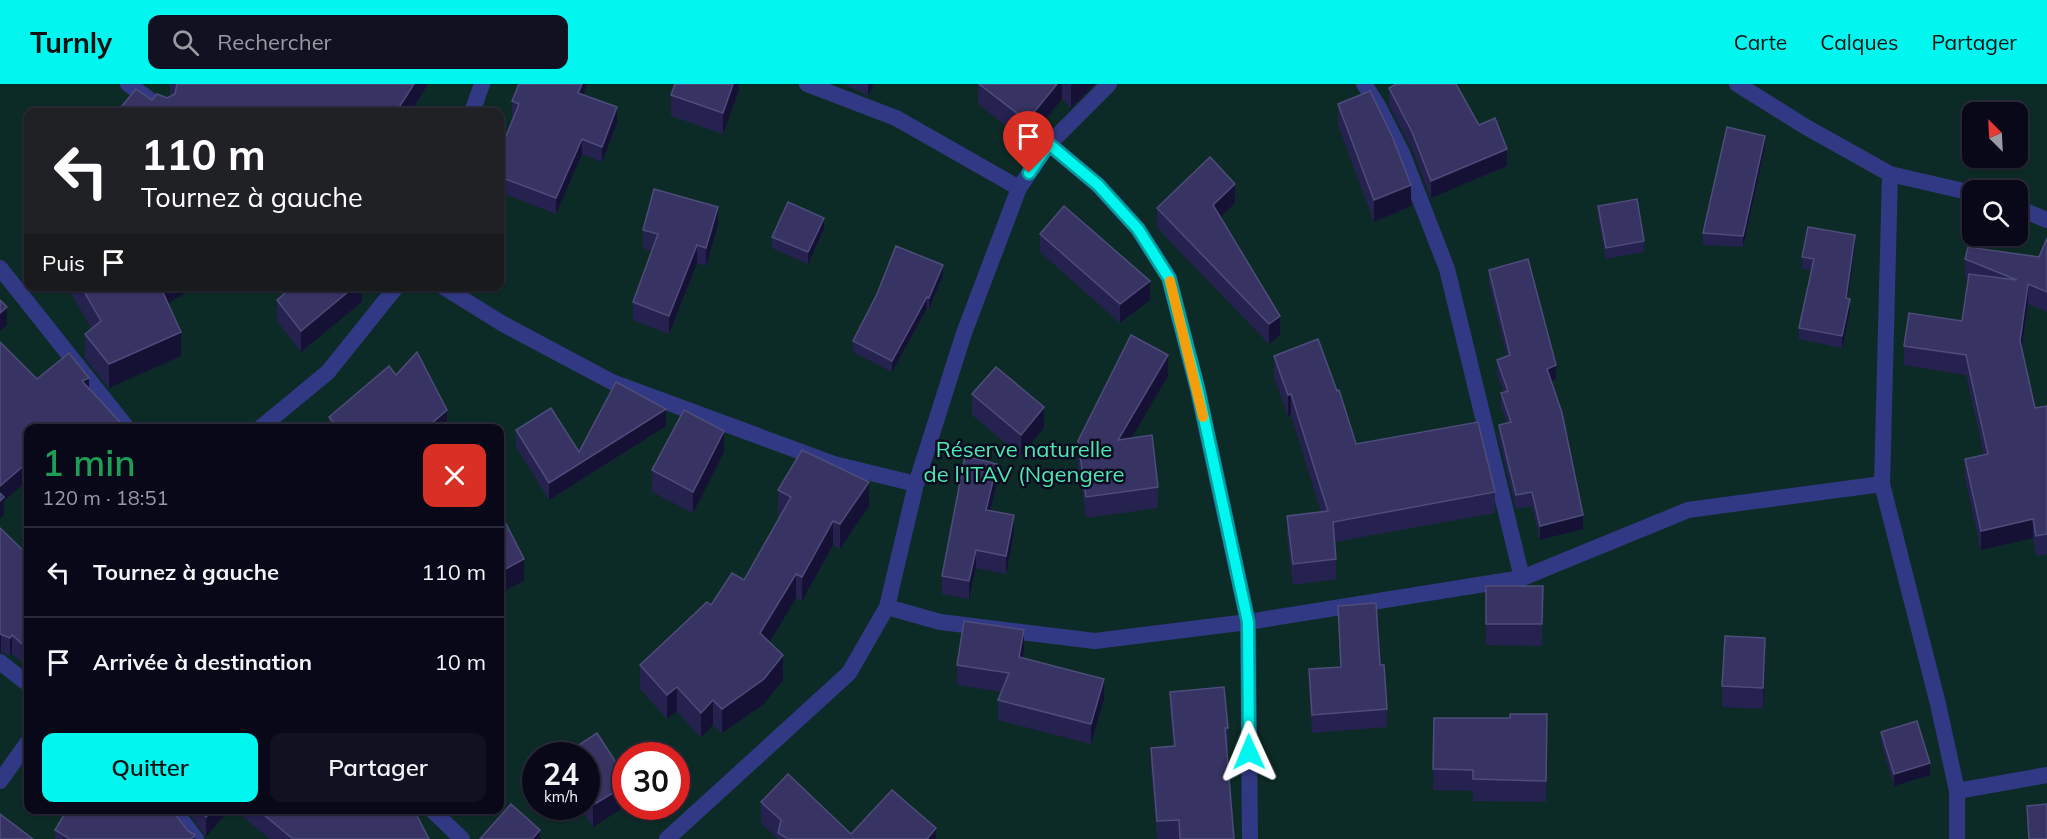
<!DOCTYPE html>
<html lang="fr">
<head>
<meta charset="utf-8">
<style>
  body { margin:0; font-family:Mulish,sans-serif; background:#121122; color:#f1f3f6; height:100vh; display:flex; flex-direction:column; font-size:22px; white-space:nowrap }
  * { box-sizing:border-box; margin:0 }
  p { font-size:20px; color:#999aa2 }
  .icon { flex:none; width:33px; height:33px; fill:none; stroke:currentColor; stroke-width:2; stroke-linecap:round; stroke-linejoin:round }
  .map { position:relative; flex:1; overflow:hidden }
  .drawer { position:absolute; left:24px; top:340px; width:480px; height:390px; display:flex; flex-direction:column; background:#090819; border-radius:12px; box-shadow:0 2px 4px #0004,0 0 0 2px #292938 }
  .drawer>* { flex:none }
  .banner { position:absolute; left:24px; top:24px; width:480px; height:183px; border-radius:12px; box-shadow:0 2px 4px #0004,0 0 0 2px #292938; background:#202124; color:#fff; overflow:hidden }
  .needle { width:39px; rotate:336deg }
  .buttons { position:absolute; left:1962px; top:18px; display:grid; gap:12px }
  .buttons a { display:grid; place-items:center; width:66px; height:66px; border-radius:12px; background:#090819; box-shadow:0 2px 4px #0004,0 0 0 2px #292938; font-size:30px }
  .speed { position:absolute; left:522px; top:658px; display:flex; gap:12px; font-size:30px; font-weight:700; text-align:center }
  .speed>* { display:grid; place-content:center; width:78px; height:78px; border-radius:50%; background:#090819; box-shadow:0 2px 4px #0004,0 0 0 2px #292938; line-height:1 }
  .speed small { font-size:15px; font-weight:400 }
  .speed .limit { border:9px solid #d22; background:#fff; color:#111 }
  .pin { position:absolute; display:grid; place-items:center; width:51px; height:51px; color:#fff; margin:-62px -26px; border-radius:50% 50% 50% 0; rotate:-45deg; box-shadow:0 0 6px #0007 }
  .pin .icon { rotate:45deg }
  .me { position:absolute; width:66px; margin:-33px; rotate:359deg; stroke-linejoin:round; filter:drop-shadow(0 0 4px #0008) }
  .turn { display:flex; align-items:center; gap:21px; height:126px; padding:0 18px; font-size:27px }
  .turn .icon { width:78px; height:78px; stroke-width:2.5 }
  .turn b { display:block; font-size:42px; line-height:51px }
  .then { display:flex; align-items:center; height:57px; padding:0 18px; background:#0003; gap:12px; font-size:22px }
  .round { display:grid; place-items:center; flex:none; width:63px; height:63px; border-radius:12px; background:#121122 }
  .head { display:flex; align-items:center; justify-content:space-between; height:102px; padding:0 18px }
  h1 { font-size:36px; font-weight:600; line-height:45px; color:#1e9e55 }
  .button { display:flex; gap:12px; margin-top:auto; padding:12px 18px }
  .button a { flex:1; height:69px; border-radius:12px; background:#00f6ef; color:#111; font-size:24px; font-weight:600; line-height:69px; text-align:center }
  .button a+a { background:#121122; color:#f1f3f6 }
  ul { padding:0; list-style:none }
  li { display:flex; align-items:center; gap:18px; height:90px; padding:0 18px; border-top:2px solid #292938 }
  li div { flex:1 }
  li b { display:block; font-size:22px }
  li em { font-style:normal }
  header { display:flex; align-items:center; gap:36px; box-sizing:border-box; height:84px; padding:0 30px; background:#00f6ef; color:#111 }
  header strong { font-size:28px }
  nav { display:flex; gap:33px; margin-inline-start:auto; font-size:21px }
  .search { width:420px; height:54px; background:#121122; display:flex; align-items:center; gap:15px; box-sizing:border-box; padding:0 21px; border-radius:12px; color:#999aa2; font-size:22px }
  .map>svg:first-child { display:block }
  .green { fill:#0d2b26; fill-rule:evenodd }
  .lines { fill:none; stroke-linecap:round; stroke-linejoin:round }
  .minor { stroke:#323984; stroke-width:16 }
  .wall { fill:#252250 }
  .shaded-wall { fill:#141135 }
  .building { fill:#373463; stroke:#4e4c7b; stroke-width:1.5 }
  .route-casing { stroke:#00a09b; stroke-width:15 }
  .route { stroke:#00f6ef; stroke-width:10 }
  .slow { stroke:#f59e0b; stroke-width:10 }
  .labels { text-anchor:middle; stroke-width:5; stroke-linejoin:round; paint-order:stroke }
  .park-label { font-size:22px; fill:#4ce9ae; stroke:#0c0b21 }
</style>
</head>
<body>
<header>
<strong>Turnly</strong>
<div class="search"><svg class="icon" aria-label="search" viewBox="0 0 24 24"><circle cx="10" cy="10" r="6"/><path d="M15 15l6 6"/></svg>Rechercher</div>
<nav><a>Carte</a><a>Calques</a><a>Partager</a></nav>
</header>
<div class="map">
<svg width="2047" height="755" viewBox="0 0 2047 755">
  <rect width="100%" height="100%" fill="#0c0b21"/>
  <!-- green -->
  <path class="green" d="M0,0h2047v755h-2047zM28,28h472v174h-472zM1972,28h46v46h-46zM1972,106h46v46h-46zM28,345h472v381h-472zM536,672h50v51h-50zM626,672h50v51h-50z"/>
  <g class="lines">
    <!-- minor -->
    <g class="minor">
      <polyline points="128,0 167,28"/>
      <polyline points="807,0 896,34 1019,104"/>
      <polyline points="1364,0 1377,20 1402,69 1447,185 1522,494"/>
      <polyline points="1737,0 1806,43 1890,90 1972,109"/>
      <polyline points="472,28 482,0"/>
      <polyline points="1049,60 1098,101 1138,145 1169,194 1198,307 1248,538 1250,755"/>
      <polyline points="1890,90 1882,400 1938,620 1957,707 1957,755"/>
      <polyline points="2018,124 2047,136"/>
      <polyline points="0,184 128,345"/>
      <polyline points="442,202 503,240 612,298 834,380 916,400"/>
      <polyline points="259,345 328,288 397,202"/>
      <polyline points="887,523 940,538 1095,557 1248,538 1522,494 1688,426 1882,400"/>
      <polyline points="0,578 28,600"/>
      <polyline points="0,697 28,658"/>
      <polyline points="1957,707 2047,691"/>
      <polyline points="174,726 196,755"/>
      <polyline points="432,726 462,755"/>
      <polyline points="667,755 849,589 887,523 916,400 964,249 1019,104 1049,60 1109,0"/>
    </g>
  </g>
  <!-- wall -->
  <g class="wall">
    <polygon points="170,0 428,0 411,28 117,28 152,16 167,14 170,13"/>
    <polygon points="586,0 586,4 584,11 617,39 602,78 582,70 556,130 500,108 500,67 514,33 512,33 512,17"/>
    <polygon points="739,0 739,6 723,50 671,32 671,11"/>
    <polygon points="844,0 874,0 868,12"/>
    <polygon points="978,0 1095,0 1071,24 1062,15 1027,59 978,20"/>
    <polygon points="1389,4 1479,41 1507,82 1431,114 1412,65 1389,21"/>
    <polygon points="1338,20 1411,122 1374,138 1338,41"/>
    <polygon points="1765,63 1743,163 1703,161 1703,149"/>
    <polygon points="28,116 28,149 25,145 25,121"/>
    <polygon points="1235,119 1220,133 1280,251 1269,260 1157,144 1157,124"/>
    <polygon points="1598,122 1644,157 1644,168 1606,175 1598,134"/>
    <polygon points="718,141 706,182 697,179 669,250 633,236 633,218 651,167 643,164 643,146"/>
    <polygon points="824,145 808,180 772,164 772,153"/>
    <polygon points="1040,150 1150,216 1120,239 1040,168"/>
    <polygon points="2047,154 2047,228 2028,220 2022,265 2035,324 2047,322 2047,470 2036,472 2033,454 1981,466 1965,395 1965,375 1984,371 1966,291 1904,281 1904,262 1962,237 1968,195 1965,194 1965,175 2039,173"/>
    <polygon points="1855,162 1847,215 1850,227 1842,264 1799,255 1799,244 1811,186 1802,185 1802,173"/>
    <polygon points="1489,186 1556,295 1551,297 1583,445 1540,456 1532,422 1516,425 1499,355 1499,341 1507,339 1501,323 1501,309 1504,308 1497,290 1497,276 1507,272 1489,200"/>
    <polygon points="943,192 929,225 927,224 892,288 853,268 853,257"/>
    <polygon points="62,202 190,202 190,206 167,219 181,272 109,304 85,274 85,250 92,245 72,211"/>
    <polygon points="355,202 362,202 362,218 301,268 277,237 277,216"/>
    <polygon points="1274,272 1356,360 1495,408 1495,429 1335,458 1336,475 1336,495 1293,501 1287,453 1287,432 1321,428 1291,331 1288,332 1274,293"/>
    <polygon points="396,291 447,345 329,345 329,333"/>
    <polygon points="1168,292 1131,354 1158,403 1158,424 1086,434 1078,378 1078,357"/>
    <polygon points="972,310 1044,344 1021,372 972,331"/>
    <polygon points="666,342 549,416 516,363 516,346 579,368"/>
    <polygon points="724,368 693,429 652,408 652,386"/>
    <polygon points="997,398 990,427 1014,449 1006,490 976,484 969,515 942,510 942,492"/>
    <polygon points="778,406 869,422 840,465 833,461 802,517 796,514 769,558 783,596 764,620 722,649 713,641 701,654 677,627 667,635 640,605 640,581 711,521 744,496 780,432 778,431"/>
    <polygon points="0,444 28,471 28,584 12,569 10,572 1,568"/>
    <polygon points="1486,502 1543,502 1542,562 1486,561"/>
    <polygon points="1338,522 1380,581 1387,625 1387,643 1312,649 1309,603 1309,585 1340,584"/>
    <polygon points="1024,566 1022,574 1104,615 1091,660 998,636 998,616 1001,608 957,601 957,581"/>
    <polygon points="1765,576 1763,625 1722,623 1722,602"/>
    <polygon points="1170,608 1228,644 1228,665 1227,665 1234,755 1157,755 1151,685 1151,664 1173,662 1170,630"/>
    <polygon points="1547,630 1546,718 1473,717 1473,707 1433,706 1434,634 1510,634"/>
    <polygon points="1881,648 1930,691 1894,702 1881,659"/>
    <polygon points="586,672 626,694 626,722 593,743 580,723 586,723"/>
    <polygon points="761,718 851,750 936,755 778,755 761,739"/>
    <polygon points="187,726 229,726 206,753"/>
    <polygon points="234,726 328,726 333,730 429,755 270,755"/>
    <polygon points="55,746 188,747 195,755 55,755"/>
  </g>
  <!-- shaded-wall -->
  <g class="shaded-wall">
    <polygon points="414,0 428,0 411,28 396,28"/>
    <polygon points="582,0 586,0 586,4 578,24 578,9"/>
    <polygon points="733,0 739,0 739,6 723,50 723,29"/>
    <polygon points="868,0 874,0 868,12"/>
    <polygon points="1057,0 1062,0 1062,15 1027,59 1027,37"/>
    <polygon points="1073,0 1095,0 1071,24 1071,2"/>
    <polygon points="617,23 617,39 602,78 602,63"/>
    <polygon points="1765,52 1765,63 1743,163 1743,152"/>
    <polygon points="582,55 582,70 556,130 556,114"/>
    <polygon points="1507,65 1507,82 1431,114 1431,97"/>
    <polygon points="1235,100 1235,119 1213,141 1213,121"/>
    <polygon points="1411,101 1411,122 1374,138 1374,116"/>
    <polygon points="718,123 718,141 706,182 706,164"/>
    <polygon points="824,134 824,145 808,180 808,168"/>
    <polygon points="1855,151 1855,162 1846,226 1846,214"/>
    <polygon points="697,161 697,179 669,250 669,232"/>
    <polygon points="943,181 943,192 929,225 929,214"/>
    <polygon points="1150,197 1150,216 1120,239 1120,220"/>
    <polygon points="2028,200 2028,220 2020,277 2020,257"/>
    <polygon points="159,202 190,202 190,206 159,225"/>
    <polygon points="355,202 362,202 362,218 301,268 301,247"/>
    <polygon points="927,213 927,224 892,288 892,277"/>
    <polygon points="1850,215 1850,227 1842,264 1842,252"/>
    <polygon points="7,223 7,241 0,247 0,229"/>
    <polygon points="1280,232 1280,251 1269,260 1269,240"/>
    <polygon points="181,248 181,272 109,304 109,280"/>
    <polygon points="1168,271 1168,292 1118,377 1118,356"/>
    <polygon points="1556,281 1556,295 1547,299 1547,285"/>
    <polygon points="89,294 89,313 82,297"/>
    <polygon points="1291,310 1291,331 1288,332 1288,311"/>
    <polygon points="1044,323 1044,344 1021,372 1021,351"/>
    <polygon points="666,325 666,342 549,416 549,399"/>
    <polygon points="447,326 447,345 425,345"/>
    <polygon points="121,339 121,345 115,345 115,344"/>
    <polygon points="724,347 724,368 693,429 693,408"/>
    <polygon points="28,378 28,396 4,417 4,431 0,435 0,402"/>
    <polygon points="997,380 997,398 986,444 986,426"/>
    <polygon points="869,398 869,422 840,465 840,440"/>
    <polygon points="1014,431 1014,449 1006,490 1006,472"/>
    <polygon points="1583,431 1583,445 1540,456 1540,442"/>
    <polygon points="2033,435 2033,454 1981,466 1981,447"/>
    <polygon points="833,437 833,461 802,517 802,493"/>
    <polygon points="976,466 976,484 969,515 969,497"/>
    <polygon points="524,475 524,497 500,509 500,488"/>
    <polygon points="796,490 796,514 760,574 760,549"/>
    <polygon points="1024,546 1024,566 1019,593 1019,573"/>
    <polygon points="1,549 1,568 0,568 0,550"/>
    <polygon points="12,551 12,569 10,572 10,554"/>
    <polygon points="1765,554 1765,576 1763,625 1763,604"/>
    <polygon points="783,571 783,596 764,620 722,649 722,625"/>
    <polygon points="1104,595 1104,615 1091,660 1091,640"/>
    <polygon points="677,603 677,627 667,635 667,611"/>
    <polygon points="713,616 713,641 701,654 701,629"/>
    <polygon points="1930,679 1930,691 1894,702 1894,690"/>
    <polygon points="626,701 626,722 593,743 593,721"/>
    <polygon points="212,726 229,726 206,753 206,733"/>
    <polygon points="936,744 936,755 927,755"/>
    <polygon points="540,746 540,755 532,755"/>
  </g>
  <!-- building -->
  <g class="building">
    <polygon points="177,0 414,0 396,28 117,28 136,5 152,16 157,10 167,14 175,10"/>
    <polygon points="519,0 582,0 578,9 617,23 602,63 582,55 556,114 500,93 500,80 502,72 500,71 500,67 519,20 512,17"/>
    <polygon points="675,0 733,0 723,29 671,11"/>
    <polygon points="979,0 1057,0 1027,37"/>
    <polygon points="1396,0 1456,0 1479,41 1495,34 1507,65 1431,97 1412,48 1389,4"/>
    <polygon points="1370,7 1392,52 1411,101 1374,116 1338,20"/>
    <polygon points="1727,43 1765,52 1743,152 1703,149"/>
    <polygon points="1210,73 1235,100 1213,121 1280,232 1269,240 1157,124"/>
    <polygon points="654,105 718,123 706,164 697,161 669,232 633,218 658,150 643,146"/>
    <polygon points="1637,115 1644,157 1606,164 1598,122"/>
    <polygon points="28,116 28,125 25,121"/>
    <polygon points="788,118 824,134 808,168 772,153"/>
    <polygon points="1064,122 1150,197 1120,220 1040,150"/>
    <polygon points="1808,143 1855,151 1846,214 1850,215 1842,252 1799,244 1814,175 1802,173"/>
    <polygon points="2047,154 2047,208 2028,200 2020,257 2035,324 2047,322 2047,450 2036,452 2033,435 1981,447 1965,375 1988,370 1966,271 1904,262 1909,229 1962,237 1969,190 2017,196 1965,175 1968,163 2039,173"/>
    <polygon points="896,162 943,181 929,214 927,213 892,277 853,257 877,210"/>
    <polygon points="1528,175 1556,281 1547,285 1562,329 1583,431 1540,442 1532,408 1516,411 1499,341 1511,338 1501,309 1508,307 1497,276 1510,271 1489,186"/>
    <polygon points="81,202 160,202 181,248 109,280 85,250 101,237"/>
    <polygon points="293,202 355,202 301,247 277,216"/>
    <polygon points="0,216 7,223 0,229"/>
    <polygon points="1131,251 1168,271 1118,356 1152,351 1158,403 1086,413 1078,357"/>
    <polygon points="1318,255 1337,307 1339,306 1356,360 1478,338 1495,408 1333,438 1336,475 1293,480 1287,432 1328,427 1291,310 1288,311 1274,272"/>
    <polygon points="0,258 37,295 69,269 89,294 82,297 121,339 115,344 116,345 28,345 28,378 0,402"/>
    <polygon points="417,268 447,326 425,345 339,345 329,333 389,282 396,291"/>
    <polygon points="996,283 1044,323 1021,351 972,310"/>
    <polygon points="616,298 666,325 549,399 516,346 551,324 579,368"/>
    <polygon points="684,326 724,347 693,408 652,386"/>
    <polygon points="802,366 869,398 840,440 833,437 802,493 796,490 760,549 783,571 764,595 722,625 713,616 701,629 677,603 667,611 640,581 707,518 711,521 732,489 744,496 791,413 778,406"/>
    <polygon points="965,372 997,380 986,426 1014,431 1006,472 976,466 969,497 942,492"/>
    <polygon points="0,409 4,413 0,417"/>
    <polygon points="500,428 524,475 500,488"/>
    <polygon points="0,444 28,471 28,565 12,551 10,554 0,550"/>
    <polygon points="1486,502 1543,502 1542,540 1486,540"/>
    <polygon points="1376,519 1380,581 1384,581 1387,625 1312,631 1309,585 1341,583 1338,522"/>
    <polygon points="964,537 1024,546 1019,573 1104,595 1091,640 998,616 1009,589 957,581"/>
    <polygon points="1725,552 1765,554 1763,604 1722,602"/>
    <polygon points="1224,603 1228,644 1225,644 1234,755 1180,755 1179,736 1157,737 1151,664 1175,662 1170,608"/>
    <polygon points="1510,630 1547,630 1546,697 1473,695 1473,686 1433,685 1434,634 1510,634"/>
    <polygon points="1917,637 1930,679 1894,690 1881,648"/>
    <polygon points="597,649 626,694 626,701 593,721 586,712 586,672 562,672"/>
    <polygon points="788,690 851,750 892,706 936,744 927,755 788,755 778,749 781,736 761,718"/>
    <polygon points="511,720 540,746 532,755 480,755"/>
    <polygon points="2047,720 2047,755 2029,755 2027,722"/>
    <polygon points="67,726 172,726 188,747 195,751 191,755 70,755 55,746"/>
    <polygon points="201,726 212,726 206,733"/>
    <polygon points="258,726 328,726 333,730 336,726 414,726 429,755 293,755"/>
    <polygon points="0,730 33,755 0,755"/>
  </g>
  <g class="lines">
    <defs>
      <polyline id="route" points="1029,89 1049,60 1098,101 1138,145 1169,194 1198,306 1248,538 1249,668"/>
    </defs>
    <!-- route casing -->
    <use href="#route" class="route-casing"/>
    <!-- route -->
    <use href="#route" class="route"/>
    <!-- slow -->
    <polyline class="slow" points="1170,197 1203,333"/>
  </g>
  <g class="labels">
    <!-- park labels -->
    <g class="park-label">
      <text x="1024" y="373">Réserve naturelle<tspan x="1024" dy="25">de l'ITAV (Ngengere</tspan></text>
    </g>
  </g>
</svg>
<div class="buttons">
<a><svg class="needle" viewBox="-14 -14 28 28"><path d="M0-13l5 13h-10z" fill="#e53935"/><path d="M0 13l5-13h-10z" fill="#999aa2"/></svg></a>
<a><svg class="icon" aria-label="search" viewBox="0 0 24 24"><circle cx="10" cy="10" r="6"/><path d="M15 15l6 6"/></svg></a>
</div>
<div class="speed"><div>24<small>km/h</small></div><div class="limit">30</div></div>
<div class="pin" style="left:1029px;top:89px;background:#d93025"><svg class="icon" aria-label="arrive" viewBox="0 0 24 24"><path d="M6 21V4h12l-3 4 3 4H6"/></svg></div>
<svg class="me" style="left:1249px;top:668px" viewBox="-20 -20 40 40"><path d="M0-17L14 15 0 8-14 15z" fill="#00f6ef" stroke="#fff" stroke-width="4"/></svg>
<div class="banner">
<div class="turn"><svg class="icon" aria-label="left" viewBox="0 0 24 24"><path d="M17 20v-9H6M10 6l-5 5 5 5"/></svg><div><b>110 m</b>Tournez à gauche</div></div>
<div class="then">Puis<svg class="icon" aria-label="arrive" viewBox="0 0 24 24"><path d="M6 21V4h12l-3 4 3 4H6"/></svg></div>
</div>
<section class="drawer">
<div class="head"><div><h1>1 min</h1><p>120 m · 18:51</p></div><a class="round" style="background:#d93025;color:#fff"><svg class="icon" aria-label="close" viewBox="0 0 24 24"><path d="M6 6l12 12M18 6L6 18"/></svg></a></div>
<ul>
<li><svg class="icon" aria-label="left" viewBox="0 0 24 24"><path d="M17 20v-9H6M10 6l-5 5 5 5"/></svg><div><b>Tournez à gauche</b></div><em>110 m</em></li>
<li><svg class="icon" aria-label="arrive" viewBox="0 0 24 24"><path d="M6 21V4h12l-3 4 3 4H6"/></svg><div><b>Arrivée à destination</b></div><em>10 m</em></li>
</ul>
<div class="button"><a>Quitter</a><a>Partager</a></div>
</section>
</div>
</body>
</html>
